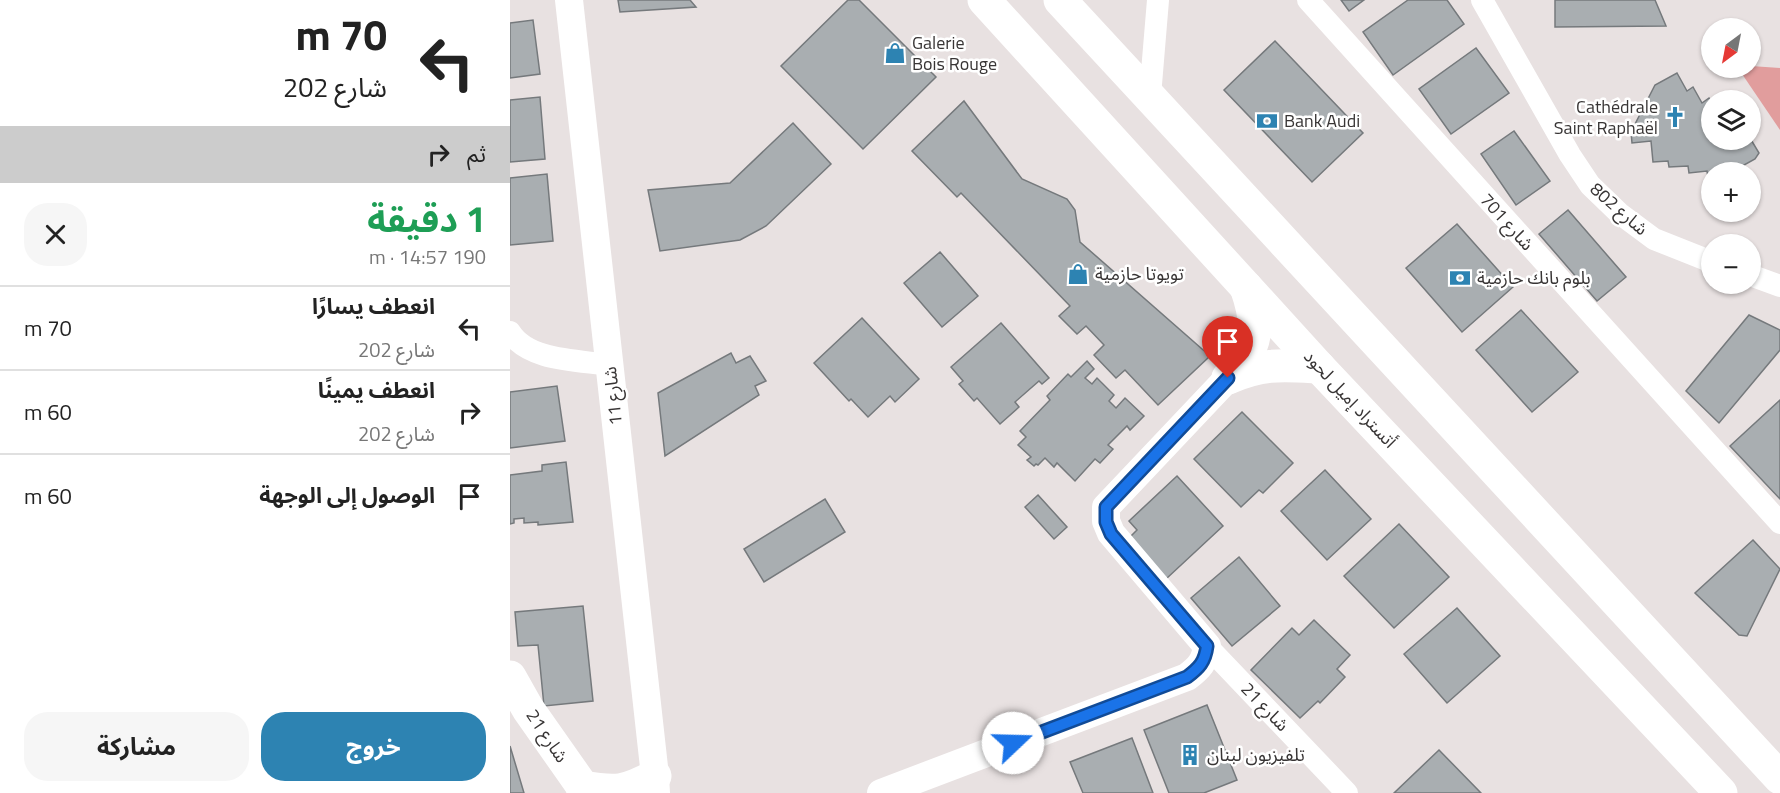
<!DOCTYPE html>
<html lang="ar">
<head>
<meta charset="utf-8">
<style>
  body { margin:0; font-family:"Titillium Web","Noto Sans Arabic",sans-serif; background:#f6f6f6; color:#222; direction:rtl; height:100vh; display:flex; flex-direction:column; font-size:22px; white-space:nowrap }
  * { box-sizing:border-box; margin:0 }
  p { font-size:20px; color:#767676 }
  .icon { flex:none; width:33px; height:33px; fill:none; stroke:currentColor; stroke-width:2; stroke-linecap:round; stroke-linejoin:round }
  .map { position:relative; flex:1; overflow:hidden; direction:ltr }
  .drawer { display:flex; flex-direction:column; background:#fff; width:510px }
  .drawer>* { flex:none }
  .hud { background:#fff; color:#222; overflow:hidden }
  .needle { width:39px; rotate:212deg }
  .controls { position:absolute; left:1191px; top:18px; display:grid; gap:12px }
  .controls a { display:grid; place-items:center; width:60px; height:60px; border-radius:50%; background:#fff; box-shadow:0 2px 4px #0004; font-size:30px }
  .pin { position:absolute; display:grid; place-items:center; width:51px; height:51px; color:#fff; margin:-62px -26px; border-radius:50% 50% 50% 0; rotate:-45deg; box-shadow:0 0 6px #0007 }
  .pin .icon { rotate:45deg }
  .me { position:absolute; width:66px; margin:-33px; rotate:69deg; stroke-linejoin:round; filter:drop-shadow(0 0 4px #0008) }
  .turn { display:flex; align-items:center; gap:21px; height:126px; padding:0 24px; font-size:27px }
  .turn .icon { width:78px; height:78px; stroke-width:2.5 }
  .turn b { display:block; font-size:42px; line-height:51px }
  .then { display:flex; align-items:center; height:57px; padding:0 24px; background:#0003; gap:12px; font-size:22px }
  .round { display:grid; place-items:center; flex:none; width:63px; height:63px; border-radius:24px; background:#f6f6f6 }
  .headline { display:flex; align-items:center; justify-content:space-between; height:102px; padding:0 24px }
  h1 { font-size:36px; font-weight:700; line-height:45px; color:#1e9e55 }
  .primary-button { display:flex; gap:12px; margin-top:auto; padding:12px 24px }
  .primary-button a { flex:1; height:69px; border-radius:24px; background:#2d83b2; color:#fff; font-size:24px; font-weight:700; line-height:69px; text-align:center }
  .primary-button a+a { background:#f6f6f6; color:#222 }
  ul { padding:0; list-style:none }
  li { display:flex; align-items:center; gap:18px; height:84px; padding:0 24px; border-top:2px solid #e0e0e0 }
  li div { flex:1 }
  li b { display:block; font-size:22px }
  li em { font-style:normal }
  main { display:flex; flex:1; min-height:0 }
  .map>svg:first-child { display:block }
  .forest { fill:#e19d9d }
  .building { fill:#a9aeb1; stroke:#75797c; stroke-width:1.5 }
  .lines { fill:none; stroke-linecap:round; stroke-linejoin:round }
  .minor { stroke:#fff; stroke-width:22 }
  .tertiary { stroke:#fff; stroke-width:28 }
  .secondary { stroke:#fff; stroke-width:33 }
  .motorway { stroke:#fff; stroke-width:33 }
  .route-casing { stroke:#114b97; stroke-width:15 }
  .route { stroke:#1a73e8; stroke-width:10 }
  .labels { text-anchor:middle; stroke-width:5; stroke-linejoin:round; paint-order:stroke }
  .poi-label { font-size:18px; fill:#383535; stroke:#fff; text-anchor:start }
  .street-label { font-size:18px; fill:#383535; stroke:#fff }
</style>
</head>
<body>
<main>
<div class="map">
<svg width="1270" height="793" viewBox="0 0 1270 793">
  <rect width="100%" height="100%" fill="#e8e1e1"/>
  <!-- forest -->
  <polygon class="forest" points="1241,66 1270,68 1270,130 1228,68"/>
  <!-- building -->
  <g class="building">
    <polygon points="108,0 180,0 186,7 110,12"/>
    <polygon points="338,0 349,0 426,77 353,149 271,66"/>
    <polygon points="831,0 854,0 839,11"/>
    <polygon points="898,0 937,0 954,24 883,75 853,32"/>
    <polygon points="1045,0 1145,0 1156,26 1045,27"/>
    <polygon points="23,20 30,74 0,78 0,23"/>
    <polygon points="765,41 853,133 802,182 714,90"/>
    <polygon points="966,48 999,93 941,134 909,89"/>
    <polygon points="1167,73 1177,91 1183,87 1192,103 1199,98 1202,103 1202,140 1234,140 1240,138 1249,153 1245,159 1225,170 1225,172 1202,172 1202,178 1198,178 1197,171 1179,173 1178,166 1159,167 1158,161 1143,162 1141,141 1122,143 1121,132 1145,85"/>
    <polygon points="30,97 35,159 0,162 0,100"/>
    <polygon points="454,101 512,179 557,199 565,210 570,242 700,356 648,405 615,370 606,378 584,355 594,345 576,326 567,334 549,316 560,306 451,193 447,197 402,151"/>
    <polygon points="283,123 321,164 256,226 230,240 150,251 138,190 220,183"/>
    <polygon points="1004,131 1040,181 1006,205 971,154"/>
    <polygon points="37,174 43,241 0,245 0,178"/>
    <polygon points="1058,210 1116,277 1087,301 1029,234"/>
    <polygon points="947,224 1003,287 952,332 896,268"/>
    <polygon points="430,252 468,296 432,327 394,283"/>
    <polygon points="1011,310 1068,372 1022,412 966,350"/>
    <polygon points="1239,315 1270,330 1270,350 1209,423 1176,391"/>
    <polygon points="352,318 409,379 385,402 380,396 358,417 341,399 339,401 304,363"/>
    <polygon points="491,323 539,378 532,384 529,381 505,402 509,407 490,424 467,398 464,401 449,384 453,381 441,367"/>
    <polygon points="221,353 226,363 240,356 256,381 245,386 249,395 155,456 148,393"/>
    <polygon points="577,361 584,369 575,378 582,384 587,378 604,395 599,401 606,408 615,398 634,416 620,430 617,426 598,445 603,449 590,463 585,459 565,481 547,463 544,467 535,458 528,465 526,464 524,466 517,460 521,457 508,445 516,437 510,431 540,400 537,396 558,374 561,377"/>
    <polygon points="47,386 55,441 0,448 0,392"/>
    <polygon points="1270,400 1270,499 1220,446"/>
    <polygon points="732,412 783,463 753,493 749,490 731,507 684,459"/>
    <polygon points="56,462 63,522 28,525 28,522 14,523 14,518 4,519 4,523 0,524 0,475 32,471 32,465"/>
    <polygon points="815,470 861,519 817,560 771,511"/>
    <polygon points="667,476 713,526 656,579 619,538 627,530 619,521"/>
    <polygon points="528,495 557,527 544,539 515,507"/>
    <polygon points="315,499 335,532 254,582 234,549"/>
    <polygon points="889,524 939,577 884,628 834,576"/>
    <polygon points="1243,540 1270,569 1237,636 1229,635 1185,593"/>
    <polygon points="729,557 770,606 722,646 681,598"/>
    <polygon points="73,606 83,701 34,706 28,645 8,646 5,612"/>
    <polygon points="947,608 990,656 937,703 894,654"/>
    <polygon points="804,620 840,655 827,669 835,677 810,703 808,701 790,718 741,670 782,628 789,635"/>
    <polygon points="697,705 727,780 694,793 659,793 634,730"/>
    <polygon points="622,738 643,793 573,793 560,762"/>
    <polygon points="0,746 14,793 0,793"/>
    <polygon points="929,750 971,793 884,793"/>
  </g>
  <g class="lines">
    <!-- minor -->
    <g class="minor">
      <polyline points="798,0 1270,523"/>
      <polyline points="972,0 1060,155 1080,185 1109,213 1144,239 1202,262"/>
      <polyline points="640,96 648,0"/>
      <polyline points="1240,275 1270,286"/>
      <path d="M0,332c18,29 67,28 100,33"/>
      <polyline points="697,646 837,793"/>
    </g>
    <!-- tertiary -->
    <g class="tertiary">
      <polyline points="59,0 145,776 146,793"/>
      <path d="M371,793l306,-116c12,-9 18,-15 20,-31l-96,-113 -5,-12v-14l122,-129"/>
    </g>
    <!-- secondary -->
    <g class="secondary">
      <polyline points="0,677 18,709 77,793"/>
      <path d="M72,787c35,6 43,5 73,-11"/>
    </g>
    <!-- motorway -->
    <g class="motorway">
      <polyline points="474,0 809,367 1211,793"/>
      <polyline points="550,0 1270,778"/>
      <path d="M718,378c31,-30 32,-51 18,-91"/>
      <path d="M718,378c35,-15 53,-13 91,-11"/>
    </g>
  </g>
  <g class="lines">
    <defs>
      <path id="route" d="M503,743l174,-66c12,-9 18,-15 20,-31l-96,-112 -5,-12v-15l122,-129"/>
    </defs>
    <!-- route casing -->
    <use href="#route" class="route-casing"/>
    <!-- route -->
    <use href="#route" class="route"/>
  </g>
  <!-- icons -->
  <defs>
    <symbol id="shop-bare" viewBox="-9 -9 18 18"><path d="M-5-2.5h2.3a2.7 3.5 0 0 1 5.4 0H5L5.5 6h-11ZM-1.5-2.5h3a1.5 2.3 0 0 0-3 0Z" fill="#2d83b2" stroke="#fff" stroke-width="2.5" paint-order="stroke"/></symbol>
    <symbol id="church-bare" viewBox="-9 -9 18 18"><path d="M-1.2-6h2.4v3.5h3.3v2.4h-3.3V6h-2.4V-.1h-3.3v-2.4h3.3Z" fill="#2d83b2" stroke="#fff" stroke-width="2.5" paint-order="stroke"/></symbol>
    <symbol id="bank-bare" viewBox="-9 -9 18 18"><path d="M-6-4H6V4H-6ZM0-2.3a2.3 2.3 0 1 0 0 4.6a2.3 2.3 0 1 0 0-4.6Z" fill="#2d83b2" stroke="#fff" stroke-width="2.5" paint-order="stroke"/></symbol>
    <symbol id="building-bare" viewBox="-9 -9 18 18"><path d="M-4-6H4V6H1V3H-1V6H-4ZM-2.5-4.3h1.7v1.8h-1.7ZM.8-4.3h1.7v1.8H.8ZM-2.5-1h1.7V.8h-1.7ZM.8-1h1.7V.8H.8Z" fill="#2d83b2" stroke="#fff" stroke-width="2.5" paint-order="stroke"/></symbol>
  </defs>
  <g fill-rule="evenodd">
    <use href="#shop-bare" x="370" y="38" width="30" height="30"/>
    <use href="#church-bare" x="1150" y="102" width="30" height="30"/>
    <use href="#bank-bare" x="742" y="106" width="30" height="30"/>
    <use href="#shop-bare" x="553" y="259" width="30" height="30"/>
    <use href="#bank-bare" x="935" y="263" width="30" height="30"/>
    <use href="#building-bare" x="665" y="740" width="30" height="30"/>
  </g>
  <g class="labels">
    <!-- poi labels -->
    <g class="poi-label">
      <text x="402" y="49">Galerie<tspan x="402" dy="21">Bois Rouge</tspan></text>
      <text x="1148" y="113" text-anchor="end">Cathédrale<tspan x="1148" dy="21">Saint Raphaël</tspan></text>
      <text x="774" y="127">Bank Audi</text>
      <text x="585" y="280">تويوتا حازمية</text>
      <text x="967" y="284">بلوم بانك حازمية</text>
      <text x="697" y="761">تلفيزيون لبنان</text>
    </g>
    <!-- street labels -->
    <g class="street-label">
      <text transform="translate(1109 209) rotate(41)" y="6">شارع 802</text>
      <text transform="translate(997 222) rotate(48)" y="6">شارع 701</text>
      <text transform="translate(103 396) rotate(-96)" y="6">شارع 11</text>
      <text transform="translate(840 399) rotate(47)" y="6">أتستراد إميل لحود</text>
      <text transform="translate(755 707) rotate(46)" y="6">شارع 21</text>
      <text transform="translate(37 736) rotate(56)" y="6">شارع 21</text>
    </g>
  </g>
</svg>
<div class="controls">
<a><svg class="needle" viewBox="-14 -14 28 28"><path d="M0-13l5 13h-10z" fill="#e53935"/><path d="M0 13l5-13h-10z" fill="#767676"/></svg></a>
<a><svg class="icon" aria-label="layers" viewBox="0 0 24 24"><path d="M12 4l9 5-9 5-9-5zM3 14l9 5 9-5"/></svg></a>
<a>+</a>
<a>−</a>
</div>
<div class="pin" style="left:718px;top:378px;background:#d93025"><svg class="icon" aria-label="arrive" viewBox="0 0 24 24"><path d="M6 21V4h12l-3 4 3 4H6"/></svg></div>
<svg class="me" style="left:503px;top:743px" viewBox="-20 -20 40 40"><circle r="19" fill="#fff"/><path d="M0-13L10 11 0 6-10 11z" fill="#1a73e8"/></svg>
</div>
<section class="drawer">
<div class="hud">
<div class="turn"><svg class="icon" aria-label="left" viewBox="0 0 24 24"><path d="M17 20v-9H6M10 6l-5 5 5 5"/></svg><div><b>70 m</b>شارع 202</div></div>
<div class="then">ثم<svg class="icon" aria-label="right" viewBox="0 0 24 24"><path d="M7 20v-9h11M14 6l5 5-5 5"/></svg></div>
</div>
<div class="headline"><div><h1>1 دقيقة</h1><p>190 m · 14:57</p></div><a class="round"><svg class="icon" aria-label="close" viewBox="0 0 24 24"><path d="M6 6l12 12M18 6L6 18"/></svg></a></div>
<ul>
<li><svg class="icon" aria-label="left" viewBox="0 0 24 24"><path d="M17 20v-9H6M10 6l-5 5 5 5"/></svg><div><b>انعطف يسارًا</b><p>شارع 202</p></div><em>70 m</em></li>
<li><svg class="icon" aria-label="right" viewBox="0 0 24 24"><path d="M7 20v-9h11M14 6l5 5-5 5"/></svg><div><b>انعطف يمينًا</b><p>شارع 202</p></div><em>60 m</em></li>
<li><svg class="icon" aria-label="arrive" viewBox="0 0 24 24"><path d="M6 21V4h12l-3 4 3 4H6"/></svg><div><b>الوصول إلى الوجهة</b></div><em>60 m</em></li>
</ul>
<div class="primary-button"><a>خروج</a><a>مشاركة</a></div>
</section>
</main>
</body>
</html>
